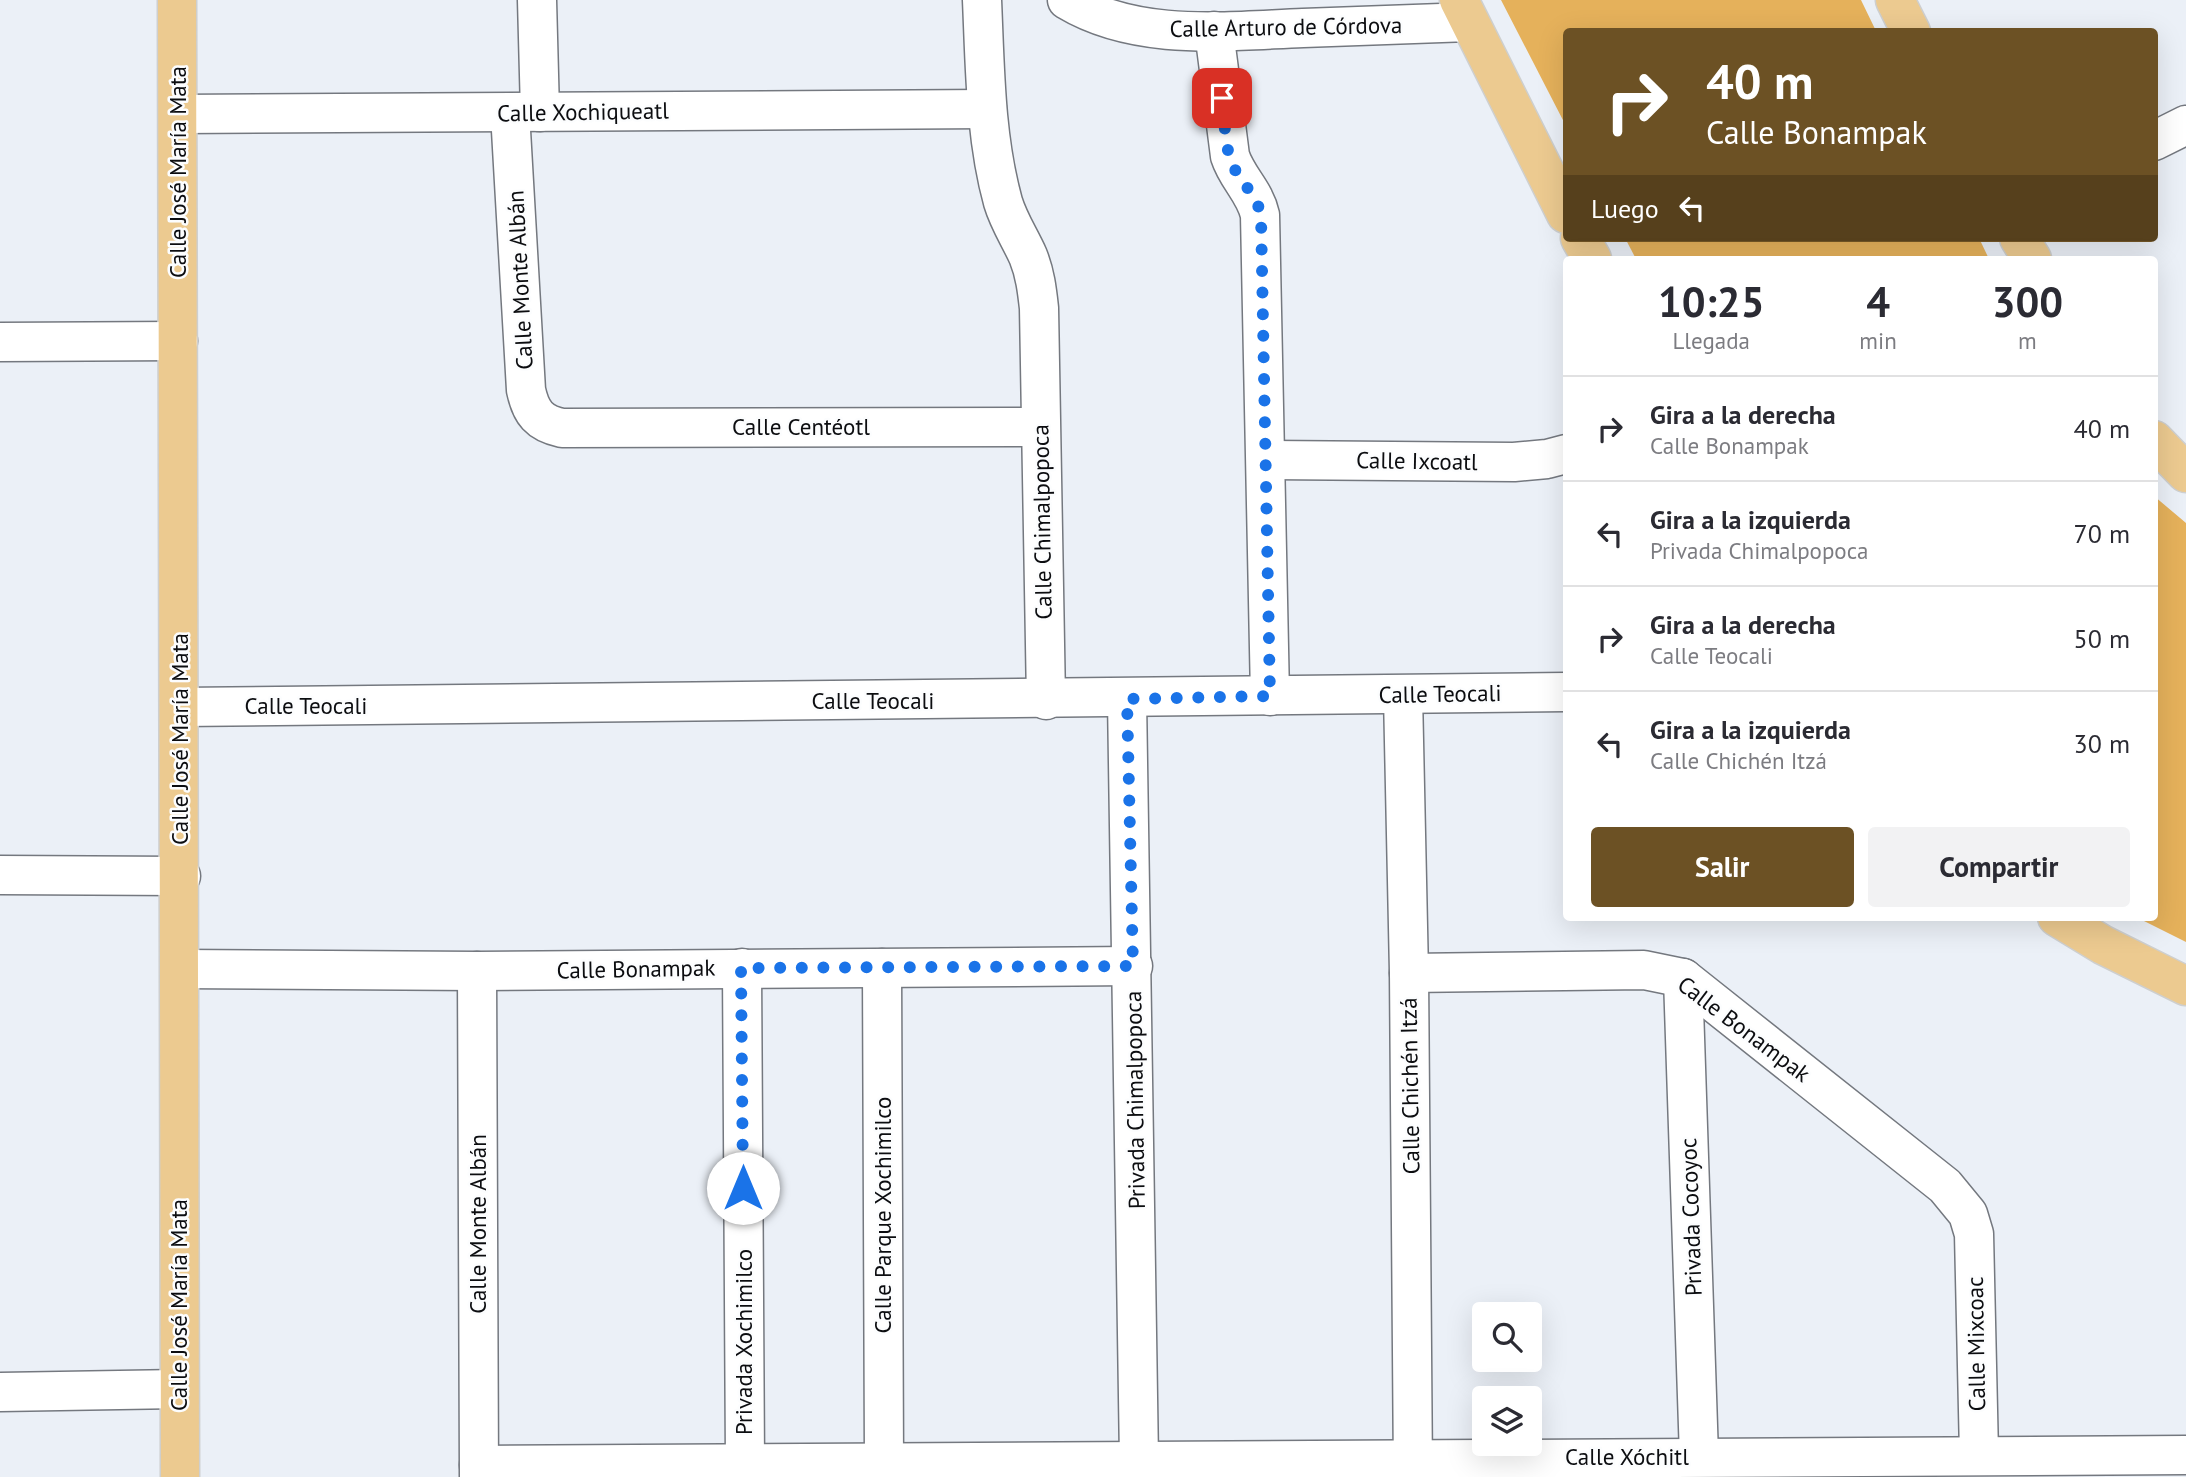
<!DOCTYPE html>
<html lang="es">
<head>
<meta charset="utf-8">
<style>
  body { margin:0; font-family:"PT Sans",sans-serif; background:#f2f2f3; color:#2b2b33; height:100vh; display:flex; flex-direction:column; font-size:26px; white-space:nowrap }
  * { box-sizing:border-box; margin:0 }
  p { font-size:23px; color:#7c7c81 }
  .icon { flex:none; width:38px; height:38px; fill:none; stroke:currentColor; stroke-width:2; stroke-linecap:round; stroke-linejoin:round }
  .map { position:relative; flex:1; overflow:hidden }
  .details { position:absolute; left:1563px; top:256px; width:595px; height:665px; display:flex; flex-direction:column; background:#fff; border-radius:7px; box-shadow:0 7px 28px #0002 }
  .details>* { flex:none }
  .banner { position:absolute; left:1563px; top:28px; width:595px; height:214px; border-radius:7px; box-shadow:0 7px 28px #0002; background:#6c5124; color:#fff; overflow:hidden }
  .controls { position:absolute; left:1472px; top:1302px; display:grid; gap:14px }
  .controls a { display:grid; place-items:center; width:70px; height:70px; border-radius:7px; background:#fff; box-shadow:0 7px 28px #0002; font-size:35px }
  .pin { position:absolute; display:grid; place-items:center; width:60px; height:60px; color:#fff; margin:-30px; border-radius:14px; box-shadow:0 4px 10px #0006 }
  .me { position:absolute; width:77px; margin:-38px; rotate:0deg; stroke-linejoin:round; filter:drop-shadow(0 0 5px #0008) }
  .turn { display:flex; align-items:center; gap:24px; height:147px; padding:0 28px; font-size:32px }
  .turn .icon { width:91px; height:91px; stroke-width:2.5 }
  .turn b { display:block; font-size:49px; line-height:60px }
  .then { display:flex; align-items:center; height:66px; padding:0 28px; background:#0003; gap:14px; font-size:26px }
  .eta { display:flex; justify-content:space-evenly; align-items:center; height:119px; text-align:center }
  .eta b { font-size:42px; font-weight:800; line-height:49px }
  .cta { display:flex; gap:14px; margin-top:auto; padding:14px 28px }
  .cta a { flex:1; height:80px; border-radius:7px; background:#6c5124; color:#fff; font-size:28px; font-weight:800; line-height:80px; text-align:center }
  .cta a+a { background:#f2f2f3; color:#2b2b33 }
  ul { padding:0; list-style:none }
  li { display:flex; align-items:center; gap:21px; height:105px; padding:0 28px; border-top:2px solid #e1e1e2 }
  li div { flex:1 }
  li b { display:block; font-size:26px }
  li em { font-style:normal }
  .map>svg:first-child { display:block }
  .green { fill:#e5b15b }
  .lines { fill:none; stroke-linecap:round; stroke-linejoin:round }
  .minor-casing { stroke:#74787f; stroke-width:41 }
  .major-casing { stroke:#cecfcf; stroke-width:41 }
  .minor { stroke:#fff; stroke-width:38 }
  .major { stroke:#ecca90; stroke-width:38 }
  .route { stroke:#1a73e8; stroke-width:12; stroke-dasharray:0 21.6 }
  .labels { text-anchor:middle; stroke-width:5; stroke-linejoin:round; paint-order:stroke }
  .street-label { font-size:23px; fill:#0c0d10; stroke:#fcfdfe }
</style>
</head>
<body>
<div class="map">
<svg width="2186" height="1477" viewBox="0 0 2186 1477">
  <rect width="100%" height="100%" fill="#ebf0f7"/>
  <!-- green -->
  <g class="green">
    <polygon points="1501,0 1861,0 1876,31 1566,32 1566,126"/>
    <polygon points="1625,238 1979,238 1989,259 1636,259"/>
    <polygon points="2154,496 2186,523 2186,942 2136,917 2154,917"/>
  </g>
  <g class="lines">
    <defs>
      <g id="minor">
        <polyline points="537,0 540,112"/>
        <path d="M982,0c3,67 3,137 21,202 6,20 17,36 25,54 7,17 9,34 11,52l7,392"/>
        <path d="M1067,0c70,42 158,31 236,28 55,-2 111,-4 166,-6"/>
        <path d="M1214,31l16,125c7,22 25,36 30,59l10,481"/>
        <path d="M510,113l16,277c5,23 13,33 36,38l478,-1"/>
        <polyline points="179,114 987,109"/>
        <polyline points="2154,141 2186,125"/>
        <polyline points="0,342 178,341"/>
        <polyline points="1267,460 1514,462 1547,459 1566,454"/>
        <polyline points="1403,695 1409,973 1413,1477"/>
        <polyline points="1127,699 1139,1460"/>
        <polyline points="180,707 1566,692"/>
        <polyline points="0,875 181,876"/>
        <polyline points="742,968 745,1464"/>
        <polyline points="882,968 884,1462"/>
        <polyline points="180,969 477,971 1133,966"/>
        <polyline points="477,971 479,1477"/>
        <polyline points="1409,973 1644,970 1683,978 1945,1186 1968,1214 1974,1234 1979,1454"/>
        <polyline points="1683,978 1699,1456"/>
        <polyline points="0,1392 179,1389"/>
        <polyline points="479,1465 2186,1455"/>
      </g>
      <g id="major">
        <polyline points="177,0 180,1477"/>
        <polyline points="1459,0 1566,214"/>
        <polyline points="1895,0 1911,32"/>
        <polyline points="1580,238 1592,259"/>
        <polyline points="2019,238 2032,259"/>
        <polyline points="2154,440 2186,473"/>
        <polyline points="2057,917 2103,945 2186,986"/>
      </g>
    </defs>
    <!-- minor casing -->
    <use href="#minor" class="minor-casing"/>
    <!-- major casing -->
    <use href="#major" class="major-casing"/>
    <!-- minor -->
    <use href="#minor" class="minor"/>
    <!-- major -->
    <use href="#major" class="major"/>
  </g>
  <g class="lines">
    <!-- route -->
    <path class="route" d="M743,1188l-2,-220 392,-2 -6,-267 143,-3 -9,-481c-5,-21 -19,-31 -28,-49 -9,-20 -8,-46 -11,-68"/>
  </g>
  <g class="labels">
    <!-- street labels -->
    <g class="street-label">
      <text transform="translate(1286 27) rotate(-1)" y="8">Calle Arturo de Córdova</text>
      <text transform="translate(583 112) rotate(-1)" y="8">Calle Xochiqueatl</text>
      <text transform="translate(178 172) rotate(-90)" y="8">Calle José María Mata</text>
      <text transform="translate(520 280) rotate(-93)" y="8">Calle Monte Albán</text>
      <text x="801" y="435">Calle Centéotl</text>
      <text transform="translate(1417 461) rotate(1)" y="8">Calle Ixcoatl</text>
      <text transform="translate(1042 522) rotate(-91)" y="8">Calle Chimalpopoca</text>
      <text transform="translate(1440 694) rotate(-1)" y="8">Calle Teocali</text>
      <text x="873" y="709">Calle Teocali</text>
      <text x="306" y="714">Calle Teocali</text>
      <text transform="translate(180 739) rotate(-90)" y="8">Calle José María Mata</text>
      <text transform="translate(636 969) rotate(-1)" y="8">Calle Bonampak</text>
      <text transform="translate(1744 1029) rotate(37)" y="8">Calle Bonampak</text>
      <text transform="translate(1410 1086) rotate(-91)" y="8">Calle Chichén Itzá</text>
      <text transform="translate(1135 1100) rotate(-91)" y="8">Privada Chimalpopoca</text>
      <text transform="translate(883 1215) rotate(-90)" y="8">Calle Parque Xochimilco</text>
      <text transform="translate(1691 1217) rotate(-92)" y="8">Privada Cocoyoc</text>
      <text transform="translate(478 1224) rotate(-90)" y="8">Calle Monte Albán</text>
      <text transform="translate(179 1305) rotate(-90)" y="8">Calle José María Mata</text>
      <text transform="translate(744 1342) rotate(-90)" y="8">Privada Xochimilco</text>
      <text transform="translate(1976 1344) rotate(-91)" y="8">Calle Mixcoac</text>
      <text x="1627" y="1465">Calle Xóchitl</text>
    </g>
  </g>
</svg>
<div class="controls">
<a><svg class="icon" aria-label="search" viewBox="0 0 24 24"><circle cx="10" cy="10" r="6"/><path d="M15 15l6 6"/></svg></a>
<a><svg class="icon" aria-label="layers" viewBox="0 0 24 24"><path d="M12 4l9 5-9 5-9-5zM3 14l9 5 9-5"/></svg></a>
</div>
<div class="pin" style="left:1222px;top:98px;background:#d93025"><svg class="icon" aria-label="arrive" viewBox="0 0 24 24"><path d="M6 21V4h12l-3 4 3 4H6"/></svg></div>
<svg class="me" style="left:743px;top:1188px" viewBox="-20 -20 40 40"><circle r="19" fill="#fff"/><path d="M0-13L10 11 0 6-10 11z" fill="#1a73e8"/></svg>
<div class="banner">
<div class="turn"><svg class="icon" aria-label="right" viewBox="0 0 24 24"><path d="M7 20v-9h11M14 6l5 5-5 5"/></svg><div><b>40 m</b>Calle Bonampak</div></div>
<div class="then">Luego<svg class="icon" aria-label="left" viewBox="0 0 24 24"><path d="M17 20v-9H6M10 6l-5 5 5 5"/></svg></div>
</div>
<section class="details">
<div class="eta">
<div><b>10:25</b><p>Llegada</p></div>
<div><b>4</b><p>min</p></div>
<div><b>300</b><p>m</p></div>
</div>
<ul>
<li><svg class="icon" aria-label="right" viewBox="0 0 24 24"><path d="M7 20v-9h11M14 6l5 5-5 5"/></svg><div><b>Gira a la derecha</b><p>Calle Bonampak</p></div><em>40 m</em></li>
<li><svg class="icon" aria-label="left" viewBox="0 0 24 24"><path d="M17 20v-9H6M10 6l-5 5 5 5"/></svg><div><b>Gira a la izquierda</b><p>Privada Chimalpopoca</p></div><em>70 m</em></li>
<li><svg class="icon" aria-label="right" viewBox="0 0 24 24"><path d="M7 20v-9h11M14 6l5 5-5 5"/></svg><div><b>Gira a la derecha</b><p>Calle Teocali</p></div><em>50 m</em></li>
<li><svg class="icon" aria-label="left" viewBox="0 0 24 24"><path d="M17 20v-9H6M10 6l-5 5 5 5"/></svg><div><b>Gira a la izquierda</b><p>Calle Chichén Itzá</p></div><em>30 m</em></li>
</ul>
<div class="cta"><a>Salir</a><a>Compartir</a></div>
</section>
</div>
</body>
</html>
